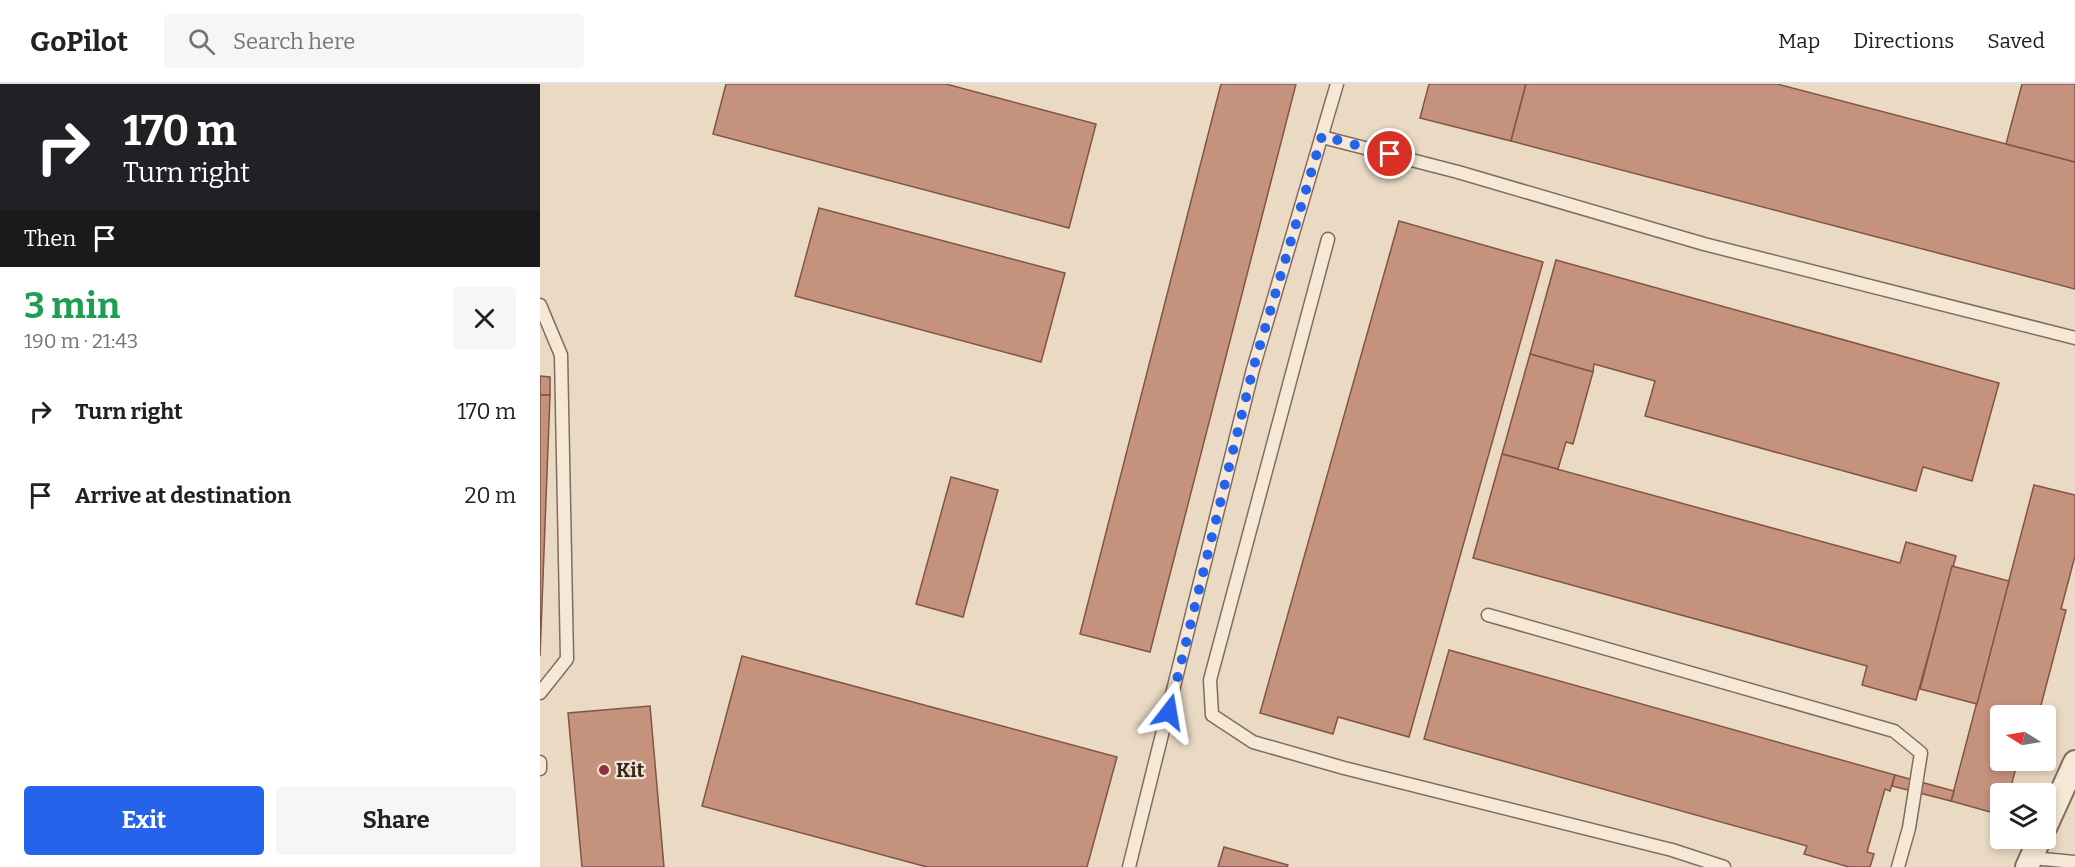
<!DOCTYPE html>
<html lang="en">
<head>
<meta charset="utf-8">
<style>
  body { margin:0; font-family:Bitter,serif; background:#f6f6f6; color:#202124; height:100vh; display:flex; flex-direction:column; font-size:22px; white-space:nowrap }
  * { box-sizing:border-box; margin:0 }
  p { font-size:20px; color:#757577 }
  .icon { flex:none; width:33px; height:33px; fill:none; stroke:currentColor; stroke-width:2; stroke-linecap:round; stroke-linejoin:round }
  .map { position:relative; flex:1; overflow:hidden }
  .sheet { display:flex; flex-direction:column; background:#fff; width:540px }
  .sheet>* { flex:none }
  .hud { background:#202124; color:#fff; overflow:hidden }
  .needle { width:39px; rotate:281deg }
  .buttons { position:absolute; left:1450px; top:621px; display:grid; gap:12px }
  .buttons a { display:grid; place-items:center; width:66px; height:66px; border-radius:6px; background:#fff; box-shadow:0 3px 9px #0003; font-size:30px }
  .pin { position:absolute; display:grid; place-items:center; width:51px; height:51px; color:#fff; margin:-26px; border:3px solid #fff; border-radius:50%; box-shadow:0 2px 6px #0007 }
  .me { position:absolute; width:66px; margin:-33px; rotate:14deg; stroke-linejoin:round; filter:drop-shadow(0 0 4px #0008) }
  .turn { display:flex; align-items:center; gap:21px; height:126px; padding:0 24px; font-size:27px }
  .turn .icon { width:78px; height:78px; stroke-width:2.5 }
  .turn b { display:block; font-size:42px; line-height:51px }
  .then { display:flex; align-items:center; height:57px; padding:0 24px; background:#0003; gap:12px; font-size:22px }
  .round { display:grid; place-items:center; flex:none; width:63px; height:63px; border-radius:6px; background:#f6f6f6 }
  .headline { display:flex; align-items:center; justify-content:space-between; height:102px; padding:0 24px }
  h1 { font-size:36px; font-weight:700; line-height:45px; color:#1e9e55 }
  .button { display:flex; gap:12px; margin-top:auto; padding:12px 24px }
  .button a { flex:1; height:69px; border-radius:6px; background:#2563eb; color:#fff; font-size:24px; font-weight:700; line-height:69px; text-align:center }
  .button a+a { background:#f6f6f6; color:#202124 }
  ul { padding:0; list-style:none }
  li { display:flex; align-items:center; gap:18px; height:84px; padding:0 24px }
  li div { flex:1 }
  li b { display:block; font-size:22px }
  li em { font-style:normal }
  header { display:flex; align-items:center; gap:36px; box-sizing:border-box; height:84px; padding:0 30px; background:#fff; border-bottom:2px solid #e0e0e0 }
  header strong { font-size:28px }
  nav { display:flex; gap:33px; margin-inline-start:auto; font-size:21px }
  .search { width:420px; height:54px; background:#f6f6f6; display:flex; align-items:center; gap:15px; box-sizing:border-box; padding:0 21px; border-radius:6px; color:#757577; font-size:22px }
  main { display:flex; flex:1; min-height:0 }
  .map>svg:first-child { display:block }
  .building { fill:#c5927d; stroke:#815444; stroke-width:1.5 }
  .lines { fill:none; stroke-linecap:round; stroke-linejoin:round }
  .service-casing { stroke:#836c5c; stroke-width:15 }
  .minor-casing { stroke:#836c5c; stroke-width:26 }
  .service { stroke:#f6e8d7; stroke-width:12 }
  .minor { stroke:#f6e8d7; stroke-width:22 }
  .route { stroke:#2563eb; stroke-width:10; stroke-dasharray:0 18 }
  .poi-dot { fill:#8d313e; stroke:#f2e5d3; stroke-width:2 }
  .labels { text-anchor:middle; stroke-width:4.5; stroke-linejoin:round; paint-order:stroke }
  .poi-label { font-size:20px; font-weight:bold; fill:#35271f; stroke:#f2e5d3; text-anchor:start }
</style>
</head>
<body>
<header>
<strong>GoPilot</strong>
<div class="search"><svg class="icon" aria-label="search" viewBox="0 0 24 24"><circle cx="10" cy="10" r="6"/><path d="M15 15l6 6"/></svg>Search here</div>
<nav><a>Map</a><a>Directions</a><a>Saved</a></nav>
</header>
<main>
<section class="sheet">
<div class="hud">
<div class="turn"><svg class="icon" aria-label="right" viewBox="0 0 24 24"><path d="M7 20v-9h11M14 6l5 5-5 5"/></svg><div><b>170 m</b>Turn right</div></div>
<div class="then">Then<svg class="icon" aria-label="arrive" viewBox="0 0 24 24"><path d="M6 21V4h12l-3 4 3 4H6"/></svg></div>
</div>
<div class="headline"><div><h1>3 min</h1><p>190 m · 21:43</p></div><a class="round"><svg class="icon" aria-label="close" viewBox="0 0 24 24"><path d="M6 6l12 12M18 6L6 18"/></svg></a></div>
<ul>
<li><svg class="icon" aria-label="right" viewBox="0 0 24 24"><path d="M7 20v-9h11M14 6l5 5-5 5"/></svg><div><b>Turn right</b></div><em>170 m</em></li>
<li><svg class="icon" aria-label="arrive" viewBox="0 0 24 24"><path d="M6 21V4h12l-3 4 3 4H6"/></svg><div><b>Arrive at destination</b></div><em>20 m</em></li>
</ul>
<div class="button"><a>Exit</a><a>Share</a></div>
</section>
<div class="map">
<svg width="1535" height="783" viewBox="0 0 1535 783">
  <rect width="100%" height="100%" fill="#eadac4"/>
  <!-- building -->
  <g class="building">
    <polygon points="186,0 406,0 556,40 529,144 173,50"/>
    <polygon points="681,0 756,0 610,568 540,550"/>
    <polygon points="889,0 986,0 971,57 880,34"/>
    <polygon points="986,0 1237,0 1535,78 1535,205 971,57"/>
    <polygon points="1482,0 1535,0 1535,78 1466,60"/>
    <polygon points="279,124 525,189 501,278 255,212"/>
    <polygon points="859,137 1003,178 869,653 798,633 793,650 720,629"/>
    <polygon points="1016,176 1459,299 1432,397 1383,383 1376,407 1105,332 1115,297 1054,280 1053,288 990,270"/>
    <polygon points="990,270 1053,288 1033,360 1026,358 1018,385 962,370"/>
    <polygon points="0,292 10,293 10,311 0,311"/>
    <polygon points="0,311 10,311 0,572"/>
    <polygon points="962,370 1360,479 1366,458 1416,472 1376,616 1322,601 1327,582 933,474"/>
    <polygon points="411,393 458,406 423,533 376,520"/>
    <polygon points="1494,401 1535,411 1535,472 1521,525 1526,526 1500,625 1492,623 1489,632 1461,632 1461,676 1478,676 1469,710 1461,710 1461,731 1411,717"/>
    <polygon points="1412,482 1469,497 1437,620 1380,605"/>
    <polygon points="909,566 1355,691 1350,707 1345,705 1327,768 1334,770 1330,783 1309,783 1264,770 1267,762 884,655"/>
    <polygon points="202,572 577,673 547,783 387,783 162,722"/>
    <polygon points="110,622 124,783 42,783 28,629"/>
    <polygon points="1355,691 1414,707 1411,717 1352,702"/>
    <polygon points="684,763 748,781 747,783 678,783"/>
  </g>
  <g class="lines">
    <defs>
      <g id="service">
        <polyline points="782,53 918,88 1164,160 1535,254"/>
        <polyline points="788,155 670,596 672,631 713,658 804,684 1132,766 1184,783"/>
        <polyline points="0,221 21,271 27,575 0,609"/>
        <polyline points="948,531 1354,647 1381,669 1369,744 1358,783"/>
        <polyline points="0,678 0,685"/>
        <polyline points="1492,774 1535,778"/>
        <polyline points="589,783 713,285 797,0"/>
      </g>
      <g id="minor">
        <polyline points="1506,742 1535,678"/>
        <polyline points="1487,783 1500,754"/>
      </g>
    </defs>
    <!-- service casing -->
    <use href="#service" class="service-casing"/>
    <!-- minor casing -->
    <use href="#minor" class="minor-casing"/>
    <!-- service -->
    <use href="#service" class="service"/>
    <!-- minor -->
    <use href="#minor" class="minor"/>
  </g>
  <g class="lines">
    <!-- route -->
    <polyline class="route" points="629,628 713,285 782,52 850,70"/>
  </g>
  <!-- markers -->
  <circle class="poi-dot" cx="64" cy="686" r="6"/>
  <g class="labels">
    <!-- poi labels -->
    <g class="poi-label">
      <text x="76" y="693">Kit</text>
    </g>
  </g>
</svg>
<div class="buttons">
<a><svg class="needle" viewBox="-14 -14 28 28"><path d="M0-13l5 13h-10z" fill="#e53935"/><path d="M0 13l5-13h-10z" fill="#757577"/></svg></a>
<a><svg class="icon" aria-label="layers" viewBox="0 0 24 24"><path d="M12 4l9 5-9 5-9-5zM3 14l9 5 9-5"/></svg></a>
</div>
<div class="pin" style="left:850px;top:70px;background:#d93025"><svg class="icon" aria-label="arrive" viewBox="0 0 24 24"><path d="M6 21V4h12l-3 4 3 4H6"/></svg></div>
<svg class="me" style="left:629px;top:628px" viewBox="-20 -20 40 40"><path d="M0-17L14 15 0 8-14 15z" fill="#2563eb" stroke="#fff" stroke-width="4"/></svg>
</div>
</main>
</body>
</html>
